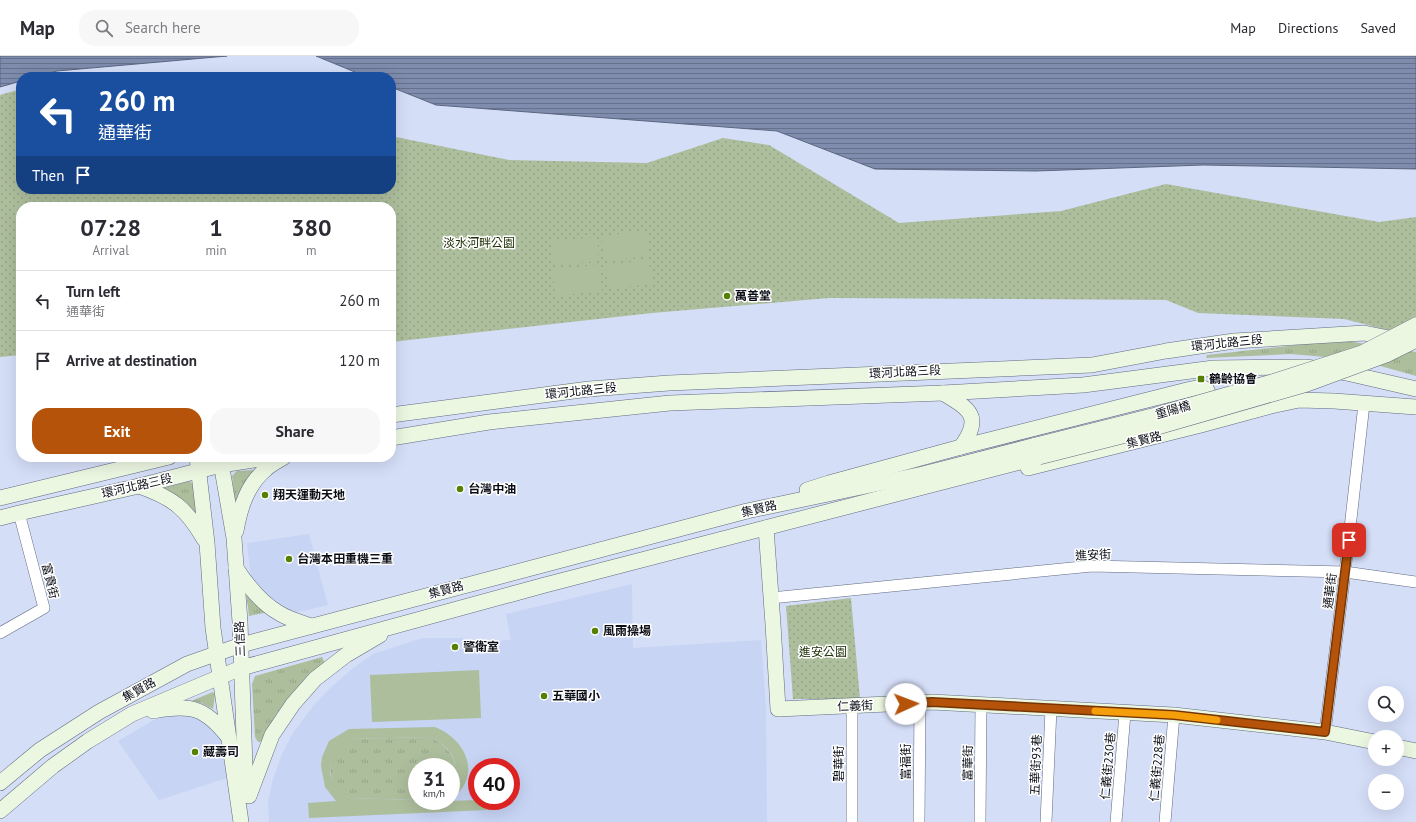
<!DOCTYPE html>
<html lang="en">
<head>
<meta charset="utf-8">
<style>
  body { margin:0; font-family:"PT Sans","Noto Sans TC",sans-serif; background:#f7f7f7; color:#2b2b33; height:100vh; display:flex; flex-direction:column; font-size:15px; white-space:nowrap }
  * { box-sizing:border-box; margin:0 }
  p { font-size:13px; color:#7c7c81 }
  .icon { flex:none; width:22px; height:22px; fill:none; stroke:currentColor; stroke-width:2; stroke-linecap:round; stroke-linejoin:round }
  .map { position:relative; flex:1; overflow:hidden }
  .side { position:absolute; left:16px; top:146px; width:380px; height:260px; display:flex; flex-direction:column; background:#fff; border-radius:16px; box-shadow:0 4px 16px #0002 }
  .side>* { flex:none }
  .top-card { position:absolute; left:16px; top:16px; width:380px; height:122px; border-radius:16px; box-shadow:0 4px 16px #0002; background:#1a4fa0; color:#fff; overflow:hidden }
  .controls { position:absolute; left:1368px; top:630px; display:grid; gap:8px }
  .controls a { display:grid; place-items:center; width:36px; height:36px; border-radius:50%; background:#fff; box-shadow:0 4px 16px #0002; font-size:20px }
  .speed { position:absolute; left:408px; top:702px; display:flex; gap:8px; font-size:20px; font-weight:700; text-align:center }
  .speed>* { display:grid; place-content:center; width:52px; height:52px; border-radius:50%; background:#fff; box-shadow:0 4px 16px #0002; line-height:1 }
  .speed small { font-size:10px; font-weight:400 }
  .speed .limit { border:6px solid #d22; background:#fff; color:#111 }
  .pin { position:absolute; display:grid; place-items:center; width:34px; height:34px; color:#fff; margin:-17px; border-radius:8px; box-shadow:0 2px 6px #0006 }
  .me { position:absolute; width:44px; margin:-22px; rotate:88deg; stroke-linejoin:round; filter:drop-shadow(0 0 3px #0008) }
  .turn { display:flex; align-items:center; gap:14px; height:84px; padding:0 16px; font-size:18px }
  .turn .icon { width:52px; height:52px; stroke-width:2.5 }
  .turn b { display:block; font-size:28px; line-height:34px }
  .then { display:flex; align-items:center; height:38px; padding:0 16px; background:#0003; gap:8px; font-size:15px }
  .eta { display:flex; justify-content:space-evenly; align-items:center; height:68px; text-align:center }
  .eta b { font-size:24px; font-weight:800; line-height:28px }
  .action { display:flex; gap:8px; margin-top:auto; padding:8px 16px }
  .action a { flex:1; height:46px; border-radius:16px; background:#b45309; color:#fff; font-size:16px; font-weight:800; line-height:46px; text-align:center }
  .action a+a { background:#f7f7f7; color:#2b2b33 }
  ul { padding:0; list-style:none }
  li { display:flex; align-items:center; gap:12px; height:60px; padding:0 16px; border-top:1px solid #e1e1e2 }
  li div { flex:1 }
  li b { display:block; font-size:15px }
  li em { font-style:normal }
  header { display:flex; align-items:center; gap:24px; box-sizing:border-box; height:56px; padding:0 20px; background:#fff; border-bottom:1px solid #e1e1e2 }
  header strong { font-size:19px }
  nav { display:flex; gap:22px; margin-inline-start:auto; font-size:14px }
  .search { width:280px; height:36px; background:#f7f7f7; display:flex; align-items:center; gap:10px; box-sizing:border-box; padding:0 14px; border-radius:16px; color:#7c7c81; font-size:15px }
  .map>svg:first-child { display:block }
  .built { fill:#c7d4f4; fill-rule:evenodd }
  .grass { fill:url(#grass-tufts) }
  .park { fill:url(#park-dots) }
  .pitch { fill:#adbe9d; fill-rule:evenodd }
  .water { fill:url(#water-rules); stroke:#5c6680 }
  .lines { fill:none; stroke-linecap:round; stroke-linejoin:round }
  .street-casing { stroke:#616a80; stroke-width:12 }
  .secondary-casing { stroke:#616a80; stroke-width:16 }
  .street { stroke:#fff; stroke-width:11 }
  .secondary { stroke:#ecf7e2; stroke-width:15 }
  .secondary-bridge-casing { stroke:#616a80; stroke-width:16; stroke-linecap:butt }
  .secondary-bridge { stroke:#ecf7e2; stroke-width:15 }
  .route-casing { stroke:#753606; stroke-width:10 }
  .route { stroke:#b45309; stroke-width:7 }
  .slow { stroke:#f59e0b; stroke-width:7 }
  .poi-dot { fill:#558004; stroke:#fff; stroke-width:1.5 }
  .labels { text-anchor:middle; stroke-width:3; stroke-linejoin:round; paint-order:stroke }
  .park-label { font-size:12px; fill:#203108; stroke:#fff }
  .poi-label { font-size:12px; font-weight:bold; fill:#0a0d15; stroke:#fff; text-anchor:start }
  .street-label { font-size:12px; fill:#0a0d15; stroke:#fff }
</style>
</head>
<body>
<header>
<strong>Map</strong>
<div class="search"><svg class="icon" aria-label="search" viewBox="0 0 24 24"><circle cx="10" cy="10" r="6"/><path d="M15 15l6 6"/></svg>Search here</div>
<nav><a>Map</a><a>Directions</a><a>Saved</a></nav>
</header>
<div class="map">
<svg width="1416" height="766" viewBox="0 0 1416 766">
  <defs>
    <pattern id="grass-tufts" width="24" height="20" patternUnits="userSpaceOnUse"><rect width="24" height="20" fill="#adbe9d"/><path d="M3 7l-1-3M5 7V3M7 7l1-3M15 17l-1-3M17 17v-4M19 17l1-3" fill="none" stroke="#94a286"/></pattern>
    <pattern id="park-dots" width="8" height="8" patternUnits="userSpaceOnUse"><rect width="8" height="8" fill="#adbe9d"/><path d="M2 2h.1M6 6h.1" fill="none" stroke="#94a286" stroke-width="1.8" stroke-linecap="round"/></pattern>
    <pattern id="water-rules" width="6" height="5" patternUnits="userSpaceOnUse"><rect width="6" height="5" fill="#7f8cae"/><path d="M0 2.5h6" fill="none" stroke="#66718c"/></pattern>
  </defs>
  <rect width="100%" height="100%" fill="#d4def7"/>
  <!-- built -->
  <g class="built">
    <polygon points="309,478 328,549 308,554 294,556 274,548 251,523 247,487"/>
    <path d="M632,528l1,64 128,-8 5,68 1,114h-498l-1,-21 5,-22 9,-25 11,-21 20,-27 18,-19 21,-18 21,-15 49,-16h41l3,5 45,-3 -5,-26zM417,711h34v34h-34zM477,711h34v34h-34z"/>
    <polygon points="182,656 209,668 220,681 223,690 227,722 159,744 118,685 154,664 169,658"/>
  </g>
  <!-- grass -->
  <g class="grass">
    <polygon points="1341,284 1416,296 1416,320 1359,304 1291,298 1206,302 1207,299"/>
    <polygon points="257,414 235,446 232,420 237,415"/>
    <polygon points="189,425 196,430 197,458 164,432"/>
    <polygon points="246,535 274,555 249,560"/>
    <polygon points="322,601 325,607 295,635 277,657 265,685 258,686 255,681 252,628 255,620"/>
    <polygon points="213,636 215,639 213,653 201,647 191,645"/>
    <path d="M429,681c19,8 33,23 22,44v-14h-34v33l-68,-2 -10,-6 -7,-10 -2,-13 2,-12 9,-11 10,-7z"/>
  </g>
  <!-- park -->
  <g class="park">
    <polygon points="252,16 296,17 301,21 64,21 77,17"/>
    <polygon points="21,33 21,133 391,133 391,80 509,104 647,107 723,82 769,89 899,167 1061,155 1166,128 1379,166 1416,161 1416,281 1344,263 1198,257 1166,244 829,242 652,257 391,286 391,151 21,151 21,299 0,301 0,39"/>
    <polygon points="851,542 860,643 793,643 786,550"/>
  </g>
  <!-- pitch -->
  <g class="pitch">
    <polygon points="647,175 649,200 604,205 601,180"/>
    <polygon points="597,181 599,205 553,209 551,185"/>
    <polygon points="649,204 652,228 608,233 605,209"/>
    <polygon points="600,209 602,235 555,240 553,213"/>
    <polygon points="479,614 481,662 372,666 370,619"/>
    <path d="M435,671c21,8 40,31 31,54 -3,8 -10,14 -15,20l26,-1v1h10v9l-178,8 -1,-15 28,-2 -11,-14 -4,-21 1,-9 7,-16 20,-12zM429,681c12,5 26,14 26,29 0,6 -3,11 -4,16 -1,6 0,13 0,19l-102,-3c-28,-18 -23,-41 2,-59z"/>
  </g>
  <!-- water -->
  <g class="water">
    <polygon points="0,0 227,0 57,15 35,21 21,21 21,25 0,31"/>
    <polygon points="316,0 1416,0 1416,113 1203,109 1036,115 875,113 777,75 436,49 391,31 391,21 367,21"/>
  </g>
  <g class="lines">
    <defs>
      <g id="street">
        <polyline points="771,542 1092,510 1345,516 1416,526"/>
        <polyline points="0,577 44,552 19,457"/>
        <polyline points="1325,676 1345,516 1364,348"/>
        <polyline points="852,766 852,650"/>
        <polyline points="919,766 920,647"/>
        <polyline points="980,766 981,649"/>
        <polyline points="1046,766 1051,653"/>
        <polyline points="1116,766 1125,657"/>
        <polyline points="1165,766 1174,659"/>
      </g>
      <g id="secondary">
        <polyline points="1335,315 1351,318 1416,333"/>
        <polyline points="391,359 589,333 669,327 1092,309 1166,295 1234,285 1364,277 1399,284"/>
        <polyline points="391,382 489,366 670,347 943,337 1083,329 1214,312 1305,311 1313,312"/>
        <polyline points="961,391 1191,333 1201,331 1207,334 1211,346 1210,355"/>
        <polyline points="197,401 207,487 213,572 241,766"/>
        <polyline points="220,401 234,482 240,566 246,739"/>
        <polyline points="1028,412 1201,369 1271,350 1299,344 1334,345 1416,351"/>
        <path d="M139,430c34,12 47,22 65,53"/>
        <path d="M807,434l22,-7 132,-36c22,-30 9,-38 -18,-54"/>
        <polyline points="0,442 169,401"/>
        <polyline points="0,462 19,457 139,430 221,409 274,401"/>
        <polyline points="766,472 773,568 778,653 932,646 1174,659 1325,676 1375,686"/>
        <path d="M236,475c4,-23 11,-46 30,-62 5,-5 12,-8 18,-12"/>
        <path d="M236,512c11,17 25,35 43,45 9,6 21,9 32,13"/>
        <path d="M153,655c38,-7 52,-4 76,27"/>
        <polyline points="1397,691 1416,695"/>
        <polyline points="0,727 40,694 99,656 187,608 241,589 747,455 923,418 1036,389"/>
        <polyline points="249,740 272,679 293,648 315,623 346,599 380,579"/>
        <polyline points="0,755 53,710 88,685 132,658 241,612 545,529 1039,401"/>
      </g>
    </defs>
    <!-- street casing -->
    <use href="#street" class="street-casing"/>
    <!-- secondary casing -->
    <use href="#secondary" class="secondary-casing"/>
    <!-- street -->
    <use href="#street" class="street"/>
    <!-- secondary -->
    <use href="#secondary" class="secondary"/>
    <defs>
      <g id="secondary-bridge">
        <polyline points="1036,389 1156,359 1272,326 1362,297 1416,269"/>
        <polyline points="1039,401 1154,372 1307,328 1386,299 1416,284"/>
      </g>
    </defs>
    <!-- secondary-bridge casing -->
    <use href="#secondary-bridge" class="secondary-bridge-casing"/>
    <!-- secondary-bridge -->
    <use href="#secondary-bridge" class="secondary-bridge"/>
  </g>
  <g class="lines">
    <defs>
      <polyline id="route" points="906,648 932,646 1174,659 1325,676 1349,484"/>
    </defs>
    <!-- route casing -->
    <use href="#route" class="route-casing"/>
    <!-- route -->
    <use href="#route" class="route"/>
    <!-- slow -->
    <polyline class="slow" points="1095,655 1174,659 1217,664"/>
  </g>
  <!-- markers -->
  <g class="poi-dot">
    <circle cx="727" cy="240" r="4"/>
    <rect x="1197" y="319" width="8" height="8" rx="2"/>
    <circle cx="460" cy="433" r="4"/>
    <circle cx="265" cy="439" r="4"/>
    <circle cx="289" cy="503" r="4"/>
    <circle cx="595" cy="575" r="4"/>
    <circle cx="455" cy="591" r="4"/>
    <circle cx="544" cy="640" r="4"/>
    <circle cx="195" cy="696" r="4"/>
  </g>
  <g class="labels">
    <!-- park labels -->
    <g class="park-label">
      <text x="479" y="191">淡水河畔公園</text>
      <text x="823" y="600">進安公園</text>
    </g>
    <!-- poi labels -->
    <g class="poi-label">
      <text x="735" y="244">萬善堂</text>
      <text x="1209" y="327">鶴齡協會</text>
      <text x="468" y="437">台灣中油</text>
      <text x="273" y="443">翔天運動天地</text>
      <text x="297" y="507">台灣本田重機三重</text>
      <text x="603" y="579">風雨操場</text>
      <text x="463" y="595">警衛室</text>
      <text x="552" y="644">五華國小</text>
      <text x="203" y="700">藏壽司</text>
    </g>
    <!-- street labels -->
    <g class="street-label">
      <text transform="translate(1227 287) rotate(-6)" y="4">環河北路三段</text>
      <text transform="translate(905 316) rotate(-3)" y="4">環河北路三段</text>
      <text transform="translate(581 335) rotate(-6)" y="4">環河北路三段</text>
      <text transform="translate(1173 354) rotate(-16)" y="4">重陽橋</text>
      <text transform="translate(1144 384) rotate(-14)" y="4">集賢路</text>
      <text transform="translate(137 430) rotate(-13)" y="4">環河北路三段</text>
      <text transform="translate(759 453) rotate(-13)" y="4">集賢路</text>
      <text transform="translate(1093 499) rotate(-2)" y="4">進安街</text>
      <text transform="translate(50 525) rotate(76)" y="4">富貴街</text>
      <text transform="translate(446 534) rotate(-15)" y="4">集賢路</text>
      <text transform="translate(1330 535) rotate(-83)" y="4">通華街</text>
      <text transform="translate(240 583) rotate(-92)" y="4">三信路</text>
      <text transform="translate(139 634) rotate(-29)" y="4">集賢路</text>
      <text transform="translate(855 650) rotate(-2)" y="4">仁義街</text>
      <text transform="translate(906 706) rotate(-90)" y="4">富福街</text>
      <text transform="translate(968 707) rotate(-89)" y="4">富華街</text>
      <text transform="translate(839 708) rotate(-90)" y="4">碧華街</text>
      <text transform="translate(1036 709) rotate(-88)" y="4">五華街93巷</text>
      <text transform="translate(1108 710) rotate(-85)" y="4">仁義街230巷</text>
      <text transform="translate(1157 712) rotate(-85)" y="4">仁義街228巷</text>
    </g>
  </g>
</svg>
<div class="controls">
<a><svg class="icon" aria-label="search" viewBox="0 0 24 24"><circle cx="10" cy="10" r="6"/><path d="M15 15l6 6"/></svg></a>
<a>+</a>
<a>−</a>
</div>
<div class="speed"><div>31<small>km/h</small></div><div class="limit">40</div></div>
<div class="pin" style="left:1349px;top:484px;background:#d93025"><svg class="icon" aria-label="arrive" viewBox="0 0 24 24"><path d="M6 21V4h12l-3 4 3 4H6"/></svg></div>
<svg class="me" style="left:906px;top:648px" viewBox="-20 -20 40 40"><circle r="19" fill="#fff"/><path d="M0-13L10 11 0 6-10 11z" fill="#b45309"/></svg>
<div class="top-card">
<div class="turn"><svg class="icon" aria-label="left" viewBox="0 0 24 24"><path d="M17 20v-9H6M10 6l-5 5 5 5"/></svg><div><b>260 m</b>通華街</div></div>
<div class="then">Then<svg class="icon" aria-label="arrive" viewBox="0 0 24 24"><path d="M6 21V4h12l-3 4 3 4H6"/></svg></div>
</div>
<section class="side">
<div class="eta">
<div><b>07:28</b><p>Arrival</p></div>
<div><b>1</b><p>min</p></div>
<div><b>380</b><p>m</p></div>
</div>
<ul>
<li><svg class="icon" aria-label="left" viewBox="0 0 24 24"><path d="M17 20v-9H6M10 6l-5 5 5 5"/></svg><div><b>Turn left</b><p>通華街</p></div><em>260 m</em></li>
<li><svg class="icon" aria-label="arrive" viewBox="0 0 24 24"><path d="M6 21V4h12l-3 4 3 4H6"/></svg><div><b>Arrive at destination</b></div><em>120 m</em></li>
</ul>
<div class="action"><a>Exit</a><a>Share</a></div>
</section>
</div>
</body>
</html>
